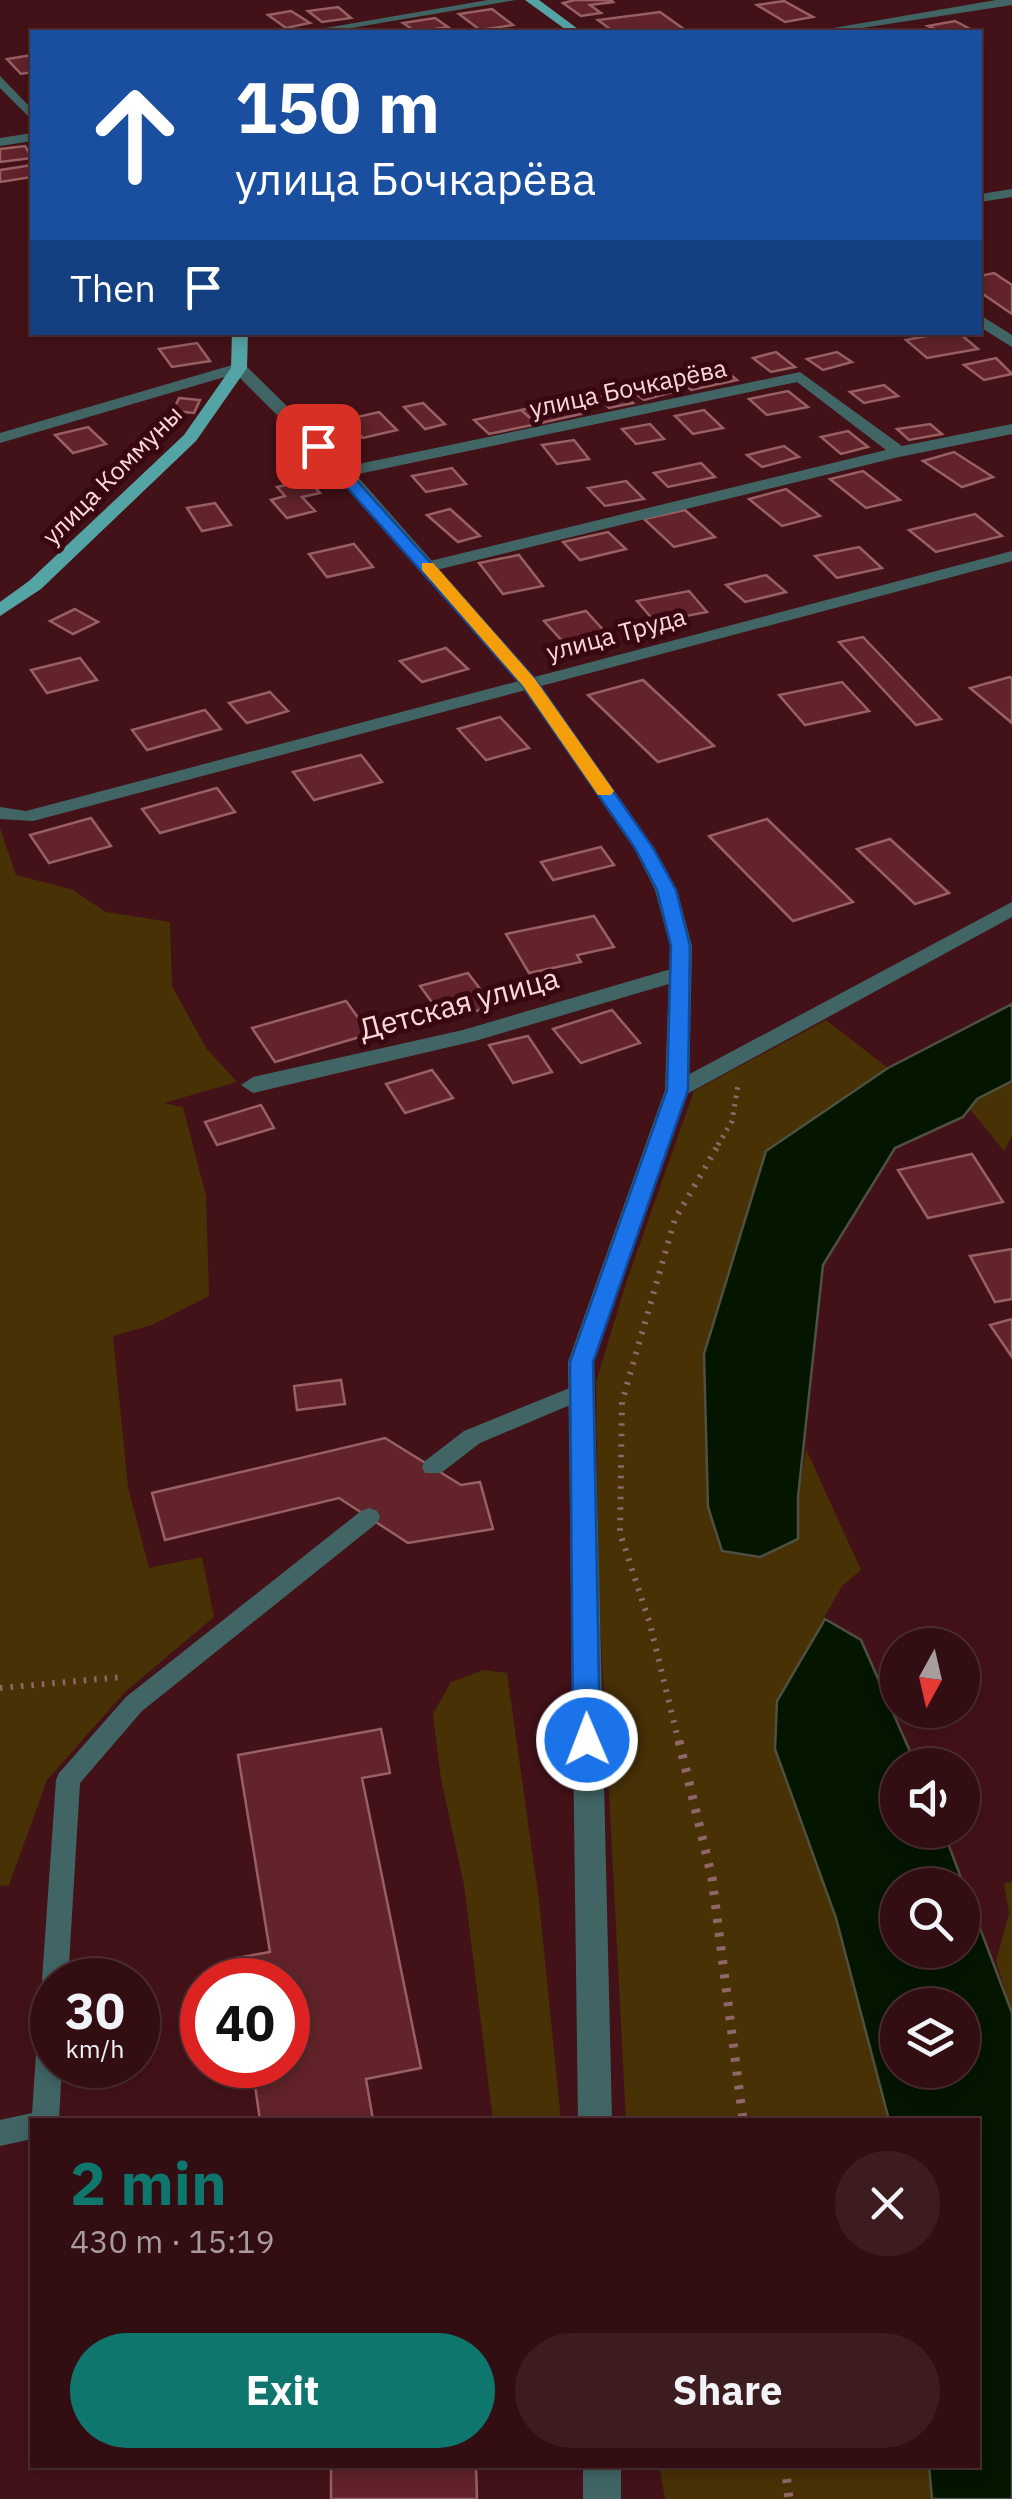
<!DOCTYPE html>
<html lang="en">
<head>
<meta charset="utf-8">
<style>
  body { margin:0; font-family:"IBM Plex Sans",sans-serif; background:#3d1c20; color:#f1f3f6; height:100vh; display:flex; flex-direction:column; font-size:38px; white-space:nowrap }
  * { box-sizing:border-box; margin:0 }
  p { font-size:32px; color:#a89c9f }
  .icon { flex:none; width:55px; height:55px; fill:none; stroke:currentColor; stroke-width:2; stroke-linecap:round; stroke-linejoin:round }
  .map { position:relative; flex:1; overflow:hidden }
  .side { position:absolute; left:30px; top:2118px; width:950px; height:350px; display:flex; flex-direction:column; background:#320e12; border-radius:0px; box-shadow:0 5px 15px #0003,0 0 0 2px #4d2e32 }
  .side>* { flex:none }
  .top-card { position:absolute; left:30px; top:30px; width:952px; height:305px; border-radius:0px; box-shadow:0 5px 15px #0003,0 0 0 2px #4d2e32; background:#1a4fa0; color:#fff; overflow:hidden }
  .needle { width:65px; rotate:188deg }
  .controls { position:absolute; left:880px; top:1628px; display:grid; gap:20px }
  .controls a { display:grid; place-items:center; width:100px; height:100px; border-radius:50%; background:#320e12; box-shadow:0 5px 15px #0003,0 0 0 2px #4d2e32; font-size:50px }
  .speed { position:absolute; left:30px; top:1958px; display:flex; gap:20px; font-size:50px; font-weight:700; text-align:center }
  .speed>* { display:grid; place-content:center; width:130px; height:130px; border-radius:50%; background:#320e12; box-shadow:0 5px 15px #0003,0 0 0 2px #4d2e32; line-height:1 }
  .speed small { font-size:25px; font-weight:400 }
  .speed .limit { border:15px solid #d22; background:#fff; color:#111 }
  .pin { position:absolute; display:grid; place-items:center; width:85px; height:85px; color:#fff; margin:-42px; border-radius:20px; box-shadow:0 5px 15px #0006 }
  .me { position:absolute; width:110px; margin:-55px; rotate:359deg; stroke-linejoin:round; filter:drop-shadow(0 0 8px #0008) }
  .turn { display:flex; align-items:center; gap:35px; height:210px; padding:0 40px; font-size:45px }
  .turn .icon { width:130px; height:130px; stroke-width:2.5 }
  .turn b { display:block; font-size:70px; line-height:85px }
  .then { display:flex; align-items:center; height:95px; padding:0 40px; background:#0003; gap:20px; font-size:38px }
  .round { display:grid; place-items:center; flex:none; width:105px; height:105px; border-radius:52px; background:#3d1c20 }
  .head { display:flex; align-items:center; justify-content:space-between; height:170px; padding:0 40px }
  h1 { font-size:60px; font-weight:700; line-height:75px; color:#0f766e }
  .button { display:flex; gap:20px; margin-top:auto; padding:20px 40px }
  .button a { flex:1; height:115px; border-radius:60px; background:#0f766e; color:#fff; font-size:40px; font-weight:700; line-height:115px; text-align:center }
  .button a+a { background:#3d1c20; color:#f1f3f6 }
  .map>svg:first-child { display:block }
  .green { fill:#483105 }
  .water { fill:#041500; stroke:#4e5041; stroke-width:2.5; fill-rule:evenodd }
  .building { fill:#62232a; stroke:#996063; stroke-width:2.5 }
  .lines { fill:none; stroke-linecap:round; stroke-linejoin:round }
  .path-far2 { stroke:#906669; stroke-width:5; stroke-dasharray:2.5 6; stroke-linecap:butt }
  .path-far1 { stroke:#906669; stroke-width:6; stroke-dasharray:2.5 8; stroke-linecap:butt }
  .path { stroke:#906669; stroke-width:9; stroke-dasharray:4 10; stroke-linecap:butt }
  .service { fill:#416565; fill-rule:evenodd }
  .minor { fill:#416565; fill-rule:evenodd }
  .tertiary { fill:#416565; fill-rule:evenodd }
  .primary { fill:#55a4a5; fill-rule:evenodd }
  .route { fill:#1a73e8; stroke:#114b97; stroke-width:2.5 }
  .slow { fill:#f59e0b }
  .labels { text-anchor:middle; stroke-width:10; stroke-linejoin:round; paint-order:stroke }
  .far-street-label { font-size:25px; fill:#fbd9da; stroke:#38070f }
  .street-label { font-size:30px; fill:#fbd9da; stroke:#38070f }
</style>
</head>
<body>
<div class="map">
<svg width="1012" height="2499" viewBox="0 0 1012 2499">
  <rect width="100%" height="100%" fill="#431218"/>
  <!-- green -->
  <g class="green">
    <polygon points="0,828 16,875 71,889 106,912 170,922 172,986 206,1048 237,1082 164,1103 183,1107 206,1196 209,1296 152,1325 113,1336 128,1487 149,1568 202,1557 214,1617 125,1692 47,1780 9,1885 0,1886"/>
    <polygon points="826,1020 888,1068 766,1152 797,1540 798,1497 806,1449 861,1570 842,1586 777,1701 775,1749 836,1918 889,2120 626,2120 599,1600 596,1382 626,1283 694,1091"/>
    <polygon points="1012,1081 1012,1136 1004,1151 970,1109 977,1099"/>
    <polygon points="483,1670 507,1673 539,1901 561,2120 493,2120 464,1885 441,1779 433,1714 451,1682"/>
    <polygon points="1012,1881 1012,2013 996,1961 1009,1913 1004,1884"/>
    <polygon points="659,2465 929,2465 932,2499 665,2499"/>
  </g>
  <!-- water -->
  <g class="water">
    <polygon points="1012,1004 1012,1081 977,1099 963,1117 895,1148 823,1265 798,1497 798,1539 760,1557 722,1551 708,1507 704,1354 766,1151 888,1068"/>
    <path d="M825,1619l36,21 55,125h-18v65h45l69,183v486h-80l-3,-34h49v-345h-89l-53,-202 -61,-169 2,-48zM898,1885h64v65h-64zM898,2005h64v65h-64z"/>
  </g>
  <!-- building -->
  <g class="building">
    <polygon points="575,0 611,0 613,2 590,5 601,13 581,16 563,3"/>
    <polygon points="784,1 813,17 785,22 757,5"/>
    <polygon points="338,7 351,18 322,22 308,11"/>
    <polygon points="492,9 513,25 480,30 459,14"/>
    <polygon points="291,11 310,23 286,28 268,15"/>
    <polygon points="660,12 688,32 614,32 598,20"/>
    <polygon points="435,18 448,27 416,32 403,23"/>
    <polygon points="955,21 976,32 941,32 928,26"/>
    <polygon points="32,55 32,72 21,74 7,59"/>
    <polygon points="25,146 32,158 0,162 0,149"/>
    <polygon points="32,165 32,177 0,182 0,170"/>
    <polygon points="994,273 1012,285 1012,314 980,292 980,276"/>
    <polygon points="946,332 958,332 978,349 927,358 906,340"/>
    <polygon points="197,343 210,361 172,367 159,349"/>
    <polygon points="776,352 795,367 771,372 753,358"/>
    <polygon points="837,352 852,362 823,370 807,359"/>
    <polygon points="996,358 1012,374 984,380 964,365"/>
    <polygon points="719,365 737,380 691,390 673,375"/>
    <polygon points="658,382 673,392 644,400 629,389"/>
    <polygon points="884,385 898,396 864,403 850,392"/>
    <polygon points="788,391 808,407 767,415 749,399"/>
    <polygon points="621,392 633,403 609,408 597,397"/>
    <polygon points="179,398 200,400 194,413 173,411"/>
    <polygon points="569,399 585,413 537,424 521,410"/>
    <polygon points="423,403 445,424 425,429 404,407"/>
    <polygon points="521,410 537,424 489,434 474,420"/>
    <polygon points="704,410 723,428 693,434 675,416"/>
    <polygon points="379,412 397,430 363,438 344,420"/>
    <polygon points="650,424 664,439 636,444 622,429"/>
    <polygon points="930,424 942,434 909,440 897,429"/>
    <polygon points="88,427 106,444 73,453 55,435"/>
    <polygon points="848,431 868,447 841,454 821,437"/>
    <polygon points="574,440 589,459 557,464 542,445"/>
    <polygon points="784,446 799,457 762,467 747,455"/>
    <polygon points="954,452 993,477 962,487 923,461"/>
    <polygon points="701,463 715,477 668,487 654,473"/>
    <polygon points="452,468 466,484 426,492 412,476"/>
    <polygon points="863,471 900,500 866,508 830,479"/>
    <polygon points="308,480 320,493 302,497 315,511 287,518 271,500 285,496 277,487"/>
    <polygon points="626,481 644,499 605,506 588,488"/>
    <polygon points="786,489 820,516 782,526 749,499"/>
    <polygon points="215,503 231,525 202,531 187,508"/>
    <polygon points="450,509 480,536 458,542 427,515"/>
    <polygon points="685,510 715,537 674,547 644,519"/>
    <polygon points="975,514 1002,536 936,552 909,530"/>
    <polygon points="608,532 626,549 580,560 563,542"/>
    <polygon points="354,544 373,567 327,577 309,554"/>
    <polygon points="859,547 882,568 837,578 815,556"/>
    <polygon points="519,555 543,586 503,594 479,563"/>
    <polygon points="766,575 786,592 745,602 726,585"/>
    <polygon points="689,591 707,612 655,622 637,601"/>
    <polygon points="75,609 98,622 73,634 50,621"/>
    <polygon points="586,611 608,635 566,645 544,621"/>
    <polygon points="863,637 941,719 916,725 839,642"/>
    <polygon points="446,648 468,669 422,682 400,661"/>
    <polygon points="80,658 97,680 47,693 31,670"/>
    <polygon points="1010,677 1012,679 1012,723 970,688"/>
    <polygon points="643,680 714,746 658,762 588,695"/>
    <polygon points="842,682 869,711 805,725 779,695"/>
    <polygon points="270,692 288,711 247,723 229,703"/>
    <polygon points="205,710 221,729 147,750 132,730"/>
    <polygon points="500,717 529,748 486,760 458,729"/>
    <polygon points="361,755 382,782 314,800 293,772"/>
    <polygon points="217,788 235,812 160,833 142,809"/>
    <polygon points="91,818 111,846 49,863 30,835"/>
    <polygon points="767,819 853,902 793,921 709,836"/>
    <polygon points="890,839 949,893 915,904 857,849"/>
    <polygon points="601,847 614,865 553,880 541,862"/>
    <polygon points="594,916 614,947 577,955 581,962 529,973 506,934"/>
    <polygon points="468,973 493,1006 445,1020 420,986"/>
    <polygon points="346,1001 370,1034 275,1062 252,1028"/>
    <polygon points="612,1010 640,1043 581,1063 553,1029"/>
    <polygon points="528,1036 552,1072 513,1083 489,1045"/>
    <polygon points="432,1070 453,1098 405,1113 386,1084"/>
    <polygon points="261,1105 274,1128 217,1145 205,1122"/>
    <polygon points="972,1154 1003,1202 928,1218 898,1170"/>
    <polygon points="1012,1249 1012,1299 995,1302 970,1256"/>
    <polygon points="1012,1319 1012,1357 990,1325"/>
    <polygon points="341,1380 345,1404 297,1410 294,1386"/>
    <polygon points="385,1438 461,1485 480,1482 493,1529 408,1543 339,1498 165,1540 152,1493"/>
    <polygon points="381,1729 390,1773 362,1778 421,2068 366,2079 373,2120 260,2120 252,2065 288,2065 288,1980 240,1980 236,1958 270,1952 238,1755"/>
    <polygon points="331,2465 476,2465 477,2499 331,2499"/>
  </g>
  <g class="lines">
    <!-- path-far2 -->
    <polyline class="path-far2" points="718,1145 732,1121 738,1085"/>
    <!-- path-far1 -->
    <g class="path-far1">
      <polyline points="0,1688 123,1677"/>
      <polyline points="679,1743 650,1624 620,1533 622,1402 675,1219 720,1142"/>
    </g>
    <!-- path -->
    <g class="path">
      <polyline points="679,1741 712,1878 743,2120"/>
      <polyline points="785,2465 789,2499"/>
    </g>
    <!-- service -->
    <g class="service">
      <polygon points="582,1383 589,1385 593,1391 589,1397 480,1443 441,1473 425,1473 422,1467 425,1461 464,1431"/>
      <polygon points="369,1508 377,1511 380,1517 377,1523 142,1711 80,1783 68,1980 52,1980 52,1991 46,1988 42,1980 56,1780 59,1773 126,1697 361,1511"/>
      <polygon points="52,1999 52,2065 62,2065 59,2120 32,2120 32,2139 0,2146 0,2120 32,2113 39,2011 43,2002"/>
    </g>
    <!-- minor -->
    <g class="minor">
      <polygon points="488,0 516,0 328,32 302,32"/>
      <polygon points="996,0 1012,0 1012,5 836,32 810,32"/>
      <polygon points="0,76 32,109 32,120 0,88"/>
      <polygon points="32,133 32,141 0,146 0,138"/>
      <polygon points="1012,189 1012,197 980,202 980,194"/>
      <polygon points="980,315 1012,335 1012,347 980,327"/>
      <polygon points="239,363 247,368 245,371 0,443 0,433"/>
      <polygon points="800,372 902,446 1012,424 1012,434 899,457 428,572 419,567 422,563 886,450 797,382 344,477 336,472 344,467"/>
      <polygon points="1012,551 1012,561 33,821 0,819 0,807 26,811"/>
      <polygon points="1012,902 1012,917 685,1095 669,1095 665,1090 669,1085"/>
      <polygon points="678,967 686,969 689,974 686,979 475,1041 253,1093 241,1085 253,1077 463,1030"/>
    </g>
    <!-- tertiary -->
    <g class="tertiary">
      <polygon points="233,365 245,365 350,468 536,679 654,848 677,890 692,946 689,1090 594,1362 612,2120 578,2120 568,1362 665,1090 670,946 655,890 634,848 522,687 338,476 233,371"/>
      <rect x="583" y="2465" width="38" height="34"/>
    </g>
    <!-- primary -->
    <g class="primary">
      <polygon points="525,0 539,0 582,32 569,32"/>
      <polygon points="232,332 248,332 247,368 196,441 41,589 0,616 0,602 29,581 184,435 231,368"/>
    </g>
  </g>
  <!-- route -->
  <polygon class="route" points="318,442 323,443 535,679 653,848 676,890 690,946 688,1090 593,1362 600,1740 596,1748 587,1752 577,1748 573,1740 570,1362 667,1090 671,946 657,890 635,848 523,686 313,449 310,446"/>
  <!-- slow -->
  <polygon class="slow" points="422,563 433,563 535,679 614,791 611,795 598,795 523,686 422,570"/>
  <g class="labels">
    <!-- far-street labels -->
    <g class="far-street-label">
      <text transform="translate(628 388) rotate(-12)" y="9">улица Бочкарёва</text>
      <text transform="translate(112 475) rotate(-45)" y="9">улица Коммуны</text>
      <text transform="translate(616 634) rotate(-15)" y="9">улица Труда</text>
    </g>
    <!-- street labels -->
    <g class="street-label">
      <text transform="translate(459 1004) rotate(-15)" y="10">Детская улица</text>
    </g>
  </g>
</svg>
<div class="controls">
<a><svg class="needle" viewBox="-14 -14 28 28"><path d="M0-13l5 13h-10z" fill="#e53935"/><path d="M0 13l5-13h-10z" fill="#a89c9f"/></svg></a>
<a><svg class="icon" aria-label="sound" viewBox="0 0 24 24"><path d="M4 9h4l5-4v14l-5-4H4zM17 9q2 3 0 6"/></svg></a>
<a><svg class="icon" aria-label="search" viewBox="0 0 24 24"><circle cx="10" cy="10" r="6"/><path d="M15 15l6 6"/></svg></a>
<a><svg class="icon" aria-label="layers" viewBox="0 0 24 24"><path d="M12 4l9 5-9 5-9-5zM3 14l9 5 9-5"/></svg></a>
</div>
<div class="speed"><div>30<small>km/h</small></div><div class="limit">40</div></div>
<div class="pin" style="left:318px;top:446px;background:#d93025"><svg class="icon" aria-label="arrive" viewBox="0 0 24 24"><path d="M6 21V4h12l-3 4 3 4H6"/></svg></div>
<svg class="me" style="left:587px;top:1740px" viewBox="-20 -20 40 40"><circle r="17" fill="#1a73e8" stroke="#fff" stroke-width="3"/><path d="M0-11L8 9 0 5-8 9z" fill="#fff"/></svg>
<div class="top-card">
<div class="turn"><svg class="icon" aria-label="ahead" viewBox="0 0 24 24"><path d="M12 20V5M6 11l6-6 6 6"/></svg><div><b>150 m</b>улица Бочкарёва</div></div>
<div class="then">Then<svg class="icon" aria-label="arrive" viewBox="0 0 24 24"><path d="M6 21V4h12l-3 4 3 4H6"/></svg></div>
</div>
<section class="side">
<div class="head"><div><h1>2 min</h1><p>430 m · 15:19</p></div><a class="round"><svg class="icon" aria-label="close" viewBox="0 0 24 24"><path d="M6 6l12 12M18 6L6 18"/></svg></a></div>
<div class="button"><a>Exit</a><a>Share</a></div>
</section>
</div>
</body>
</html>
